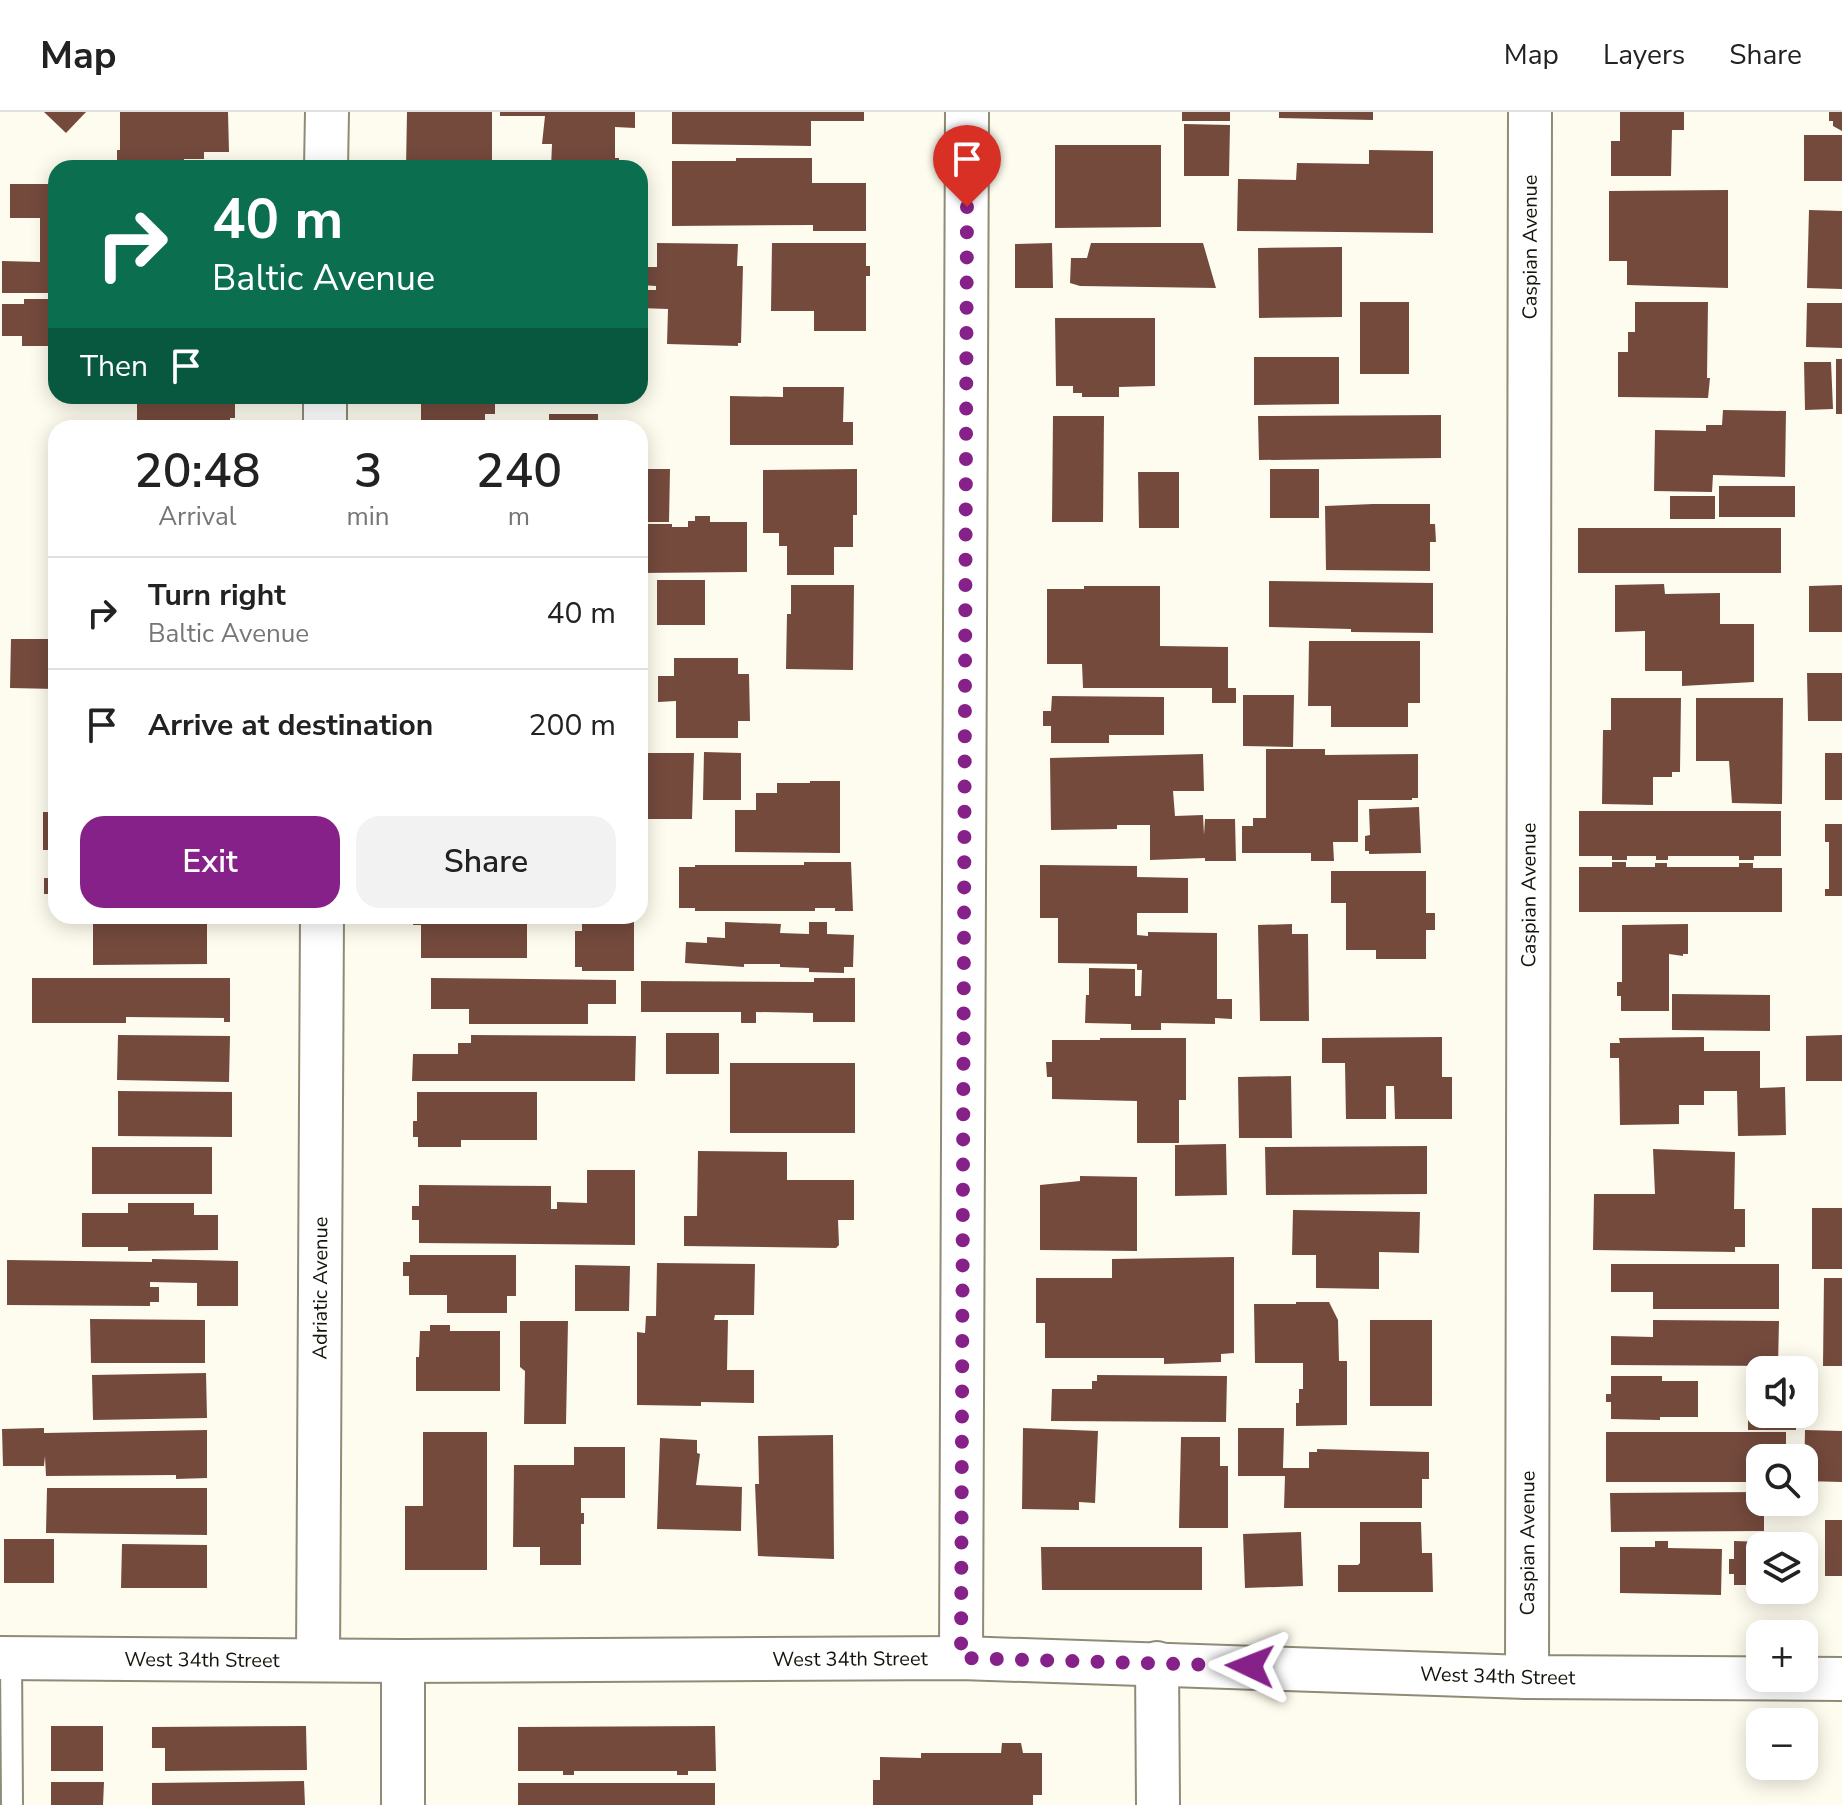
<!DOCTYPE html>
<html lang="en">
<head>
<meta charset="utf-8">
<style>
  body { margin:0; font-family:"Nunito Sans",sans-serif; background:#f2f2f2; color:#222; height:100vh; display:flex; flex-direction:column; font-size:30px; white-space:nowrap }
  * { box-sizing:border-box; margin:0 }
  p { font-size:26px; color:#767676 }
  .icon { flex:none; width:44px; height:44px; fill:none; stroke:currentColor; stroke-width:2; stroke-linecap:round; stroke-linejoin:round }
  .map { position:relative; flex:1; overflow:hidden }
  .details { position:absolute; left:48px; top:308px; width:600px; height:504px; display:flex; flex-direction:column; background:#fff; border-radius:24px; box-shadow:0 4px 20px #0003 }
  .details>* { flex:none }
  .banner { position:absolute; left:48px; top:48px; width:600px; height:244px; border-radius:24px; box-shadow:0 4px 20px #0003; background:#0b6e4f; color:#fff; overflow:hidden }
  .controls { position:absolute; left:1746px; top:1244px; display:grid; gap:16px }
  .controls a { display:grid; place-items:center; width:72px; height:72px; border-radius:16px; background:#fff; box-shadow:0 4px 20px #0003; font-size:40px }
  .pin { position:absolute; display:grid; place-items:center; width:68px; height:68px; color:#fff; margin:-82px -34px; border-radius:50% 50% 50% 0; rotate:-45deg; box-shadow:0 0 8px #0007 }
  .pin .icon { rotate:45deg }
  .me { position:absolute; width:88px; margin:-44px; rotate:272deg; stroke-linejoin:round; filter:drop-shadow(0 0 6px #0008) }
  .turn { display:flex; align-items:center; gap:28px; height:168px; padding:0 32px; font-size:36px }
  .turn .icon { width:104px; height:104px; stroke-width:2.5 }
  .turn b { display:block; font-size:56px; line-height:68px }
  .then { display:flex; align-items:center; height:76px; padding:0 32px; background:#0003; gap:16px; font-size:30px }
  .eta { display:flex; justify-content:space-evenly; align-items:center; height:136px; text-align:center }
  .eta b { font-size:48px; font-weight:600; line-height:56px }
  .action { display:flex; gap:16px; margin-top:auto; padding:16px 32px }
  .action a { flex:1; height:92px; border-radius:24px; background:#862189; color:#fff; font-size:32px; font-weight:600; line-height:92px; text-align:center }
  .action a+a { background:#f2f2f2; color:#222 }
  ul { padding:0; list-style:none }
  li { display:flex; align-items:center; gap:24px; height:112px; padding:0 32px; border-top:2px solid #e0e0e0 }
  li div { flex:1 }
  li b { display:block; font-size:30px }
  li em { font-style:normal }
  header { display:flex; align-items:center; gap:48px; box-sizing:border-box; height:112px; padding:0 40px; background:#fff; border-bottom:2px solid #e0e0e0 }
  header strong { font-size:38px }
  nav { display:flex; gap:44px; margin-inline-start:auto; font-size:28px }
  .map>svg:first-child { display:block }
  .building { fill:#744a3d }
  .lines { fill:none; stroke-linecap:round; stroke-linejoin:round }
  .service-casing { stroke:#8f8b76; stroke-width:24 }
  .minor-casing { stroke:#8f8b76; stroke-width:46 }
  .service { stroke:#fff; stroke-width:20 }
  .minor { stroke:#fff; stroke-width:42 }
  .route { stroke:#862189; stroke-width:14; stroke-dasharray:0 25.2 }
  .labels { text-anchor:middle; stroke-width:8; stroke-linejoin:round; paint-order:stroke }
  .street-label { font-size:20px; fill:#15140c; stroke:#fefcee }
</style>
</head>
<body>
<header>
<strong>Map</strong>
<nav><a>Map</a><a>Layers</a><a>Share</a></nav>
</header>
<div class="map">
<svg width="1842" height="1693" viewBox="0 0 1842 1693">
  <rect width="100%" height="100%" fill="#fefcee"/>
  <!-- building -->
  <g class="building">
    <polygon points="44,0 86,0 66,21"/>
    <polygon points="120,0 228,0 229,40 204,40 204,47 184,47 184,56 120,56 117,54 117,38 120,38"/>
    <polygon points="407,0 492,0 492,56 406,56"/>
    <polygon points="500,0 635,0 635,16 615,15 615,46 619,46 619,55 551,56 552,32 542,32 545,4 500,4"/>
    <polygon points="672,0 864,0 864,9 811,9 811,34 672,32"/>
    <rect x="1182" y="0" width="48" height="9"/>
    <polygon points="1279,0 1373,0 1373,8 1279,6"/>
    <polygon points="1620,0 1684,0 1684,18 1672,18 1671,64 1611,64 1611,29 1620,29"/>
    <polygon points="1829,0 1842,0 1842,19 1833,14 1833,9 1829,9"/>
    <polygon points="1184,12 1230,13 1229,64 1184,64"/>
    <rect x="1804" y="23" width="38" height="46"/>
    <polygon points="1055,33 1161,33 1161,115 1055,116"/>
    <polygon points="1369,38 1433,39 1433,121 1237,119 1238,67 1296,68 1297,51 1369,52"/>
    <polygon points="736,46 812,46 812,71 866,71 866,119 813,119 813,113 672,114 672,49 736,49"/>
    <polygon points="10,72 56,72 56,161 49,161 49,181 2,181 2,149 40,150 40,106 10,106"/>
    <polygon points="1728,78 1728,176 1627,173 1627,149 1609,149 1609,79"/>
    <polygon points="1809,98 1842,99 1842,177 1807,176"/>
    <polygon points="657,131 738,132 737,154 743,154 741,231 738,231 738,234 667,232 668,197 640,196 640,178 656,178 656,174 640,173 640,155 657,155"/>
    <polygon points="772,131 866,131 866,154 870,154 870,164 866,164 866,219 814,219 814,199 771,199"/>
    <polygon points="1052,131 1053,176 1015,176 1015,132"/>
    <polygon points="1091,131 1203,131 1216,176 1080,174 1070,171 1071,146 1087,146"/>
    <polygon points="1342,135 1342,205 1259,206 1258,136"/>
    <polygon points="24,187 56,187 56,234 22,234 22,224 2,224 2,192 24,192"/>
    <rect x="1360" y="190" width="49" height="72"/>
    <polygon points="1635,190 1708,190 1707,266 1710,266 1708,286 1618,285 1618,240 1628,240 1628,220 1635,220"/>
    <polygon points="1807,191 1842,191 1842,236 1806,235"/>
    <polygon points="1055,206 1155,206 1155,274 1119,275 1119,285 1082,285 1082,281 1073,281 1073,274 1056,274"/>
    <polygon points="1254,245 1339,245 1339,292 1254,293"/>
    <rect x="1836" y="247" width="6" height="55"/>
    <polygon points="1804,250 1831,250 1833,297 1805,298"/>
    <polygon points="783,275 844,275 843,310 853,310 853,333 730,333 730,284 783,285"/>
    <polygon points="137,284 235,284 235,306 230,306 230,310 192,310 192,316 137,316"/>
    <polygon points="421,284 495,284 495,302 485,302 485,316 441,316 441,308 421,308"/>
    <polygon points="1723,298 1786,299 1785,365 1713,363 1712,380 1654,379 1655,318 1706,319 1706,313 1722,313"/>
    <rect x="549" y="302" width="49" height="14"/>
    <polygon points="1441,303 1441,346 1259,348 1258,304"/>
    <polygon points="1053,304 1104,304 1103,410 1052,410"/>
    <polygon points="641,357 670,357 669,410 641,410"/>
    <polygon points="857,357 857,403 853,403 853,435 834,435 834,463 787,463 787,434 779,434 779,421 763,421 763,358"/>
    <rect x="1270" y="357" width="49" height="49"/>
    <polygon points="1138,360 1179,360 1179,416 1139,416"/>
    <rect x="1719" y="374" width="76" height="31"/>
    <rect x="1670" y="384" width="45" height="23"/>
    <polygon points="1373,392 1430,392 1430,412 1435,412 1436,430 1430,430 1430,459 1326,458 1325,394"/>
    <polygon points="695,404 710,404 710,410 747,410 747,460 640,461 640,412 672,412 672,415 688,415 688,409 695,409"/>
    <polygon points="51,416 56,417 56,464 51,463"/>
    <rect x="1578" y="416" width="203" height="45"/>
    <rect x="657" y="468" width="48" height="45"/>
    <polygon points="1269,469 1433,471 1433,521 1351,520 1351,517 1269,515"/>
    <polygon points="1664,472 1665,482 1720,481 1720,512 1754,512 1754,570 1682,574 1682,559 1645,559 1645,519 1615,520 1615,473"/>
    <polygon points="791,473 854,473 853,558 786,557 787,502 791,502"/>
    <polygon points="1842,473 1842,520 1809,520 1809,474"/>
    <polygon points="1084,474 1160,474 1160,534 1228,535 1228,576 1236,576 1236,591 1212,591 1212,576 1083,576 1082,552 1047,552 1047,477 1084,477"/>
    <polygon points="11,527 56,527 56,577 10,576"/>
    <polygon points="1309,529 1420,529 1420,591 1408,591 1408,615 1331,615 1331,594 1308,594"/>
    <polygon points="674,546 738,546 738,562 749,562 750,609 738,609 738,626 676,626 676,589 658,590 658,564 674,564"/>
    <polygon points="1807,561 1842,561 1842,609 1808,609"/>
    <polygon points="1243,583 1294,583 1293,635 1243,634"/>
    <polygon points="1052,584 1164,585 1164,623 1109,623 1109,631 1051,631 1051,614 1043,614 1043,599 1051,599"/>
    <polygon points="1611,586 1681,586 1680,660 1672,660 1672,665 1653,665 1653,693 1602,692 1603,618 1611,618"/>
    <polygon points="1696,586 1783,586 1782,692 1732,691 1729,649 1696,649"/>
    <polygon points="1266,637 1325,637 1325,643 1418,642 1418,686 1412,686 1412,688 1358,688 1358,730 1333,730 1334,749 1311,749 1311,741 1242,741 1242,714 1253,714 1253,706 1266,706"/>
    <polygon points="704,640 741,641 741,688 703,688"/>
    <polygon points="643,641 694,641 692,707 644,707"/>
    <rect x="1825" y="641" width="17" height="47"/>
    <polygon points="1203,642 1204,679 1173,679 1175,704 1203,703 1204,723 1205,707 1235,707 1236,749 1205,749 1205,746 1150,748 1150,713 1117,713 1117,717 1051,718 1050,646"/>
    <polygon points="810,669 840,669 840,741 735,740 735,698 756,698 756,681 777,681 777,671 810,671"/>
    <polygon points="1419,695 1421,741 1369,742 1369,739 1365,739 1365,724 1370,723 1369,697"/>
    <polygon points="1579,699 1781,699 1781,744 1754,744 1754,748 1739,748 1739,744 1668,744 1668,748 1656,748 1656,744 1627,744 1627,748 1612,748 1612,744 1579,744"/>
    <rect x="43" y="700" width="13" height="38"/>
    <polygon points="1825,712 1842,712 1842,784 1825,784 1825,777 1829,777 1829,730 1825,730"/>
    <polygon points="804,750 851,750 853,799 835,799 835,796 815,796 815,799 695,799 695,796 679,796 679,755 695,755 695,753 804,753"/>
    <polygon points="1612,750 1626,750 1626,755 1655,755 1655,751 1667,751 1667,755 1739,755 1739,751 1753,751 1753,756 1782,756 1782,800 1579,800 1579,755 1612,755"/>
    <polygon points="1040,753 1137,754 1137,765 1188,766 1188,801 1137,801 1137,823 1148,824 1148,820 1217,821 1217,887 1232,887 1232,907 1215,906 1215,912 1161,911 1161,918 1131,918 1131,912 1085,911 1086,883 1089,883 1089,856 1135,857 1135,884 1141,884 1142,858 1137,858 1137,852 1058,851 1058,806 1040,806"/>
    <polygon points="1331,759 1426,759 1426,801 1435,801 1435,818 1426,818 1426,847 1376,847 1376,838 1346,838 1346,791 1331,791"/>
    <rect x="44" y="766" width="12" height="16"/>
    <polygon points="413,804 522,804 522,807 527,807 527,846 421,846 421,813 413,813"/>
    <polygon points="582,804 634,804 634,859 582,859 582,855 575,855 575,819 582,819"/>
    <polygon points="207,810 207,852 93,853 93,811"/>
    <polygon points="725,810 781,812 780,821 809,822 809,810 827,810 827,822 854,823 853,855 844,855 844,861 809,860 809,856 780,855 780,852 744,852 744,855 685,851 686,830 707,831 707,825 725,826"/>
    <polygon points="1292,812 1292,822 1308,822 1309,909 1260,909 1258,813"/>
    <polygon points="1688,812 1688,842 1683,842 1683,844 1669,842 1669,899 1621,899 1621,884 1617,884 1617,870 1622,870 1622,813"/>
    <polygon points="32,866 230,866 230,910 224,910 224,906 126,905 126,911 32,911"/>
    <polygon points="431,866 616,868 616,892 588,892 588,912 469,912 469,897 431,897"/>
    <polygon points="814,866 855,866 855,910 813,910 813,901 756,900 756,911 741,911 741,900 641,900 641,869 814,870"/>
    <polygon points="1672,882 1770,883 1770,919 1672,918"/>
    <rect x="666" y="921" width="53" height="41"/>
    <polygon points="118,923 230,924 229,970 117,968"/>
    <polygon points="471,923 636,924 635,969 412,969 413,942 458,942 458,931 471,931"/>
    <polygon points="1842,923 1842,969 1806,969 1806,924"/>
    <polygon points="1442,925 1442,965 1452,965 1452,1007 1395,1007 1394,974 1386,974 1386,1007 1346,1007 1345,951 1322,951 1322,926"/>
    <polygon points="1704,925 1704,939 1760,939 1760,976 1785,975 1786,1023 1738,1024 1737,979 1704,979 1704,993 1679,993 1679,1012 1620,1013 1619,946 1610,946 1610,931 1620,931 1619,926"/>
    <polygon points="1100,926 1186,926 1186,988 1179,988 1179,1031 1137,1031 1137,989 1052,987 1052,965 1047,965 1046,950 1052,950 1052,928 1100,928"/>
    <rect x="730" y="951" width="125" height="70"/>
    <polygon points="1291,964 1292,1026 1239,1026 1238,965"/>
    <polygon points="118,979 232,980 232,1025 118,1024"/>
    <polygon points="417,980 537,980 537,1028 461,1028 461,1035 418,1035 418,1025 413,1025 413,1009 417,1009"/>
    <polygon points="1226,1032 1227,1083 1175,1084 1175,1033"/>
    <polygon points="1427,1034 1427,1082 1266,1083 1265,1035"/>
    <rect x="92" y="1035" width="120" height="47"/>
    <polygon points="1653,1037 1735,1040 1734,1097 1745,1097 1745,1135 1735,1135 1735,1140 1593,1138 1594,1082 1655,1082"/>
    <polygon points="698,1039 787,1040 787,1068 854,1068 854,1108 838,1108 839,1133 836,1136 684,1134 684,1104 697,1104"/>
    <polygon points="587,1058 635,1058 635,1133 419,1131 419,1108 412,1108 412,1094 419,1094 419,1073 551,1074 551,1097 557,1097 557,1090 587,1091"/>
    <polygon points="1080,1064 1137,1065 1137,1139 1040,1138 1040,1073 1080,1069"/>
    <polygon points="128,1091 194,1091 194,1103 218,1103 218,1138 128,1139 128,1135 82,1135 82,1101 128,1101"/>
    <rect x="1812" y="1096" width="30" height="61"/>
    <polygon points="1293,1098 1420,1100 1419,1141 1379,1140 1379,1177 1316,1176 1316,1143 1292,1143"/>
    <polygon points="410,1143 516,1143 516,1184 507,1184 507,1201 447,1201 447,1183 409,1183 409,1164 403,1164 403,1150 410,1150"/>
    <polygon points="1234,1145 1234,1241 1221,1242 1221,1250 1164,1252 1164,1246 1045,1246 1045,1211 1036,1211 1036,1166 1112,1166 1112,1147"/>
    <polygon points="152,1147 238,1149 238,1194 197,1194 197,1171 150,1170 150,1175 159,1175 159,1190 150,1190 150,1194 7,1193 7,1148 152,1150"/>
    <polygon points="657,1151 755,1152 754,1203 715,1203 714,1208 728,1208 727,1258 754,1258 754,1291 701,1290 701,1294 637,1293 637,1220 645,1221 646,1204 656,1204"/>
    <polygon points="1611,1152 1779,1152 1779,1197 1653,1197 1653,1180 1611,1180"/>
    <polygon points="575,1153 630,1154 629,1199 575,1199"/>
    <polygon points="1824,1166 1842,1166 1842,1254 1823,1254"/>
    <polygon points="1296,1190 1329,1190 1338,1208 1339,1249 1347,1249 1347,1313 1296,1314 1296,1291 1299,1291 1299,1277 1303,1277 1303,1251 1255,1251 1254,1192 1296,1192"/>
    <polygon points="90,1207 205,1208 205,1251 91,1251"/>
    <rect x="1370" y="1208" width="62" height="86"/>
    <polygon points="1653,1208 1779,1209 1778,1254 1611,1253 1611,1224 1653,1225"/>
    <polygon points="520,1209 568,1209 566,1312 524,1312 525,1259 520,1255"/>
    <polygon points="430,1213 450,1213 450,1219 500,1219 500,1279 416,1279 416,1245 419,1245 420,1219 430,1219"/>
    <polygon points="206,1261 207,1306 93,1308 92,1263"/>
    <polygon points="1097,1263 1227,1264 1226,1310 1051,1309 1052,1277 1092,1277 1092,1269 1097,1269"/>
    <polygon points="1611,1264 1662,1264 1662,1269 1698,1269 1698,1305 1660,1305 1660,1308 1611,1307 1611,1290 1606,1290 1606,1282 1611,1282"/>
    <polygon points="1748,1283 1760,1283 1760,1302 1796,1302 1796,1318 1748,1318"/>
    <polygon points="44,1316 44,1321 207,1318 207,1366 176,1367 176,1363 46,1364 45,1344 44,1354 3,1354 2,1317"/>
    <polygon points="1023,1316 1098,1319 1095,1391 1079,1390 1079,1398 1022,1397"/>
    <polygon points="1238,1316 1284,1316 1283,1356 1309,1356 1309,1340 1317,1340 1317,1337 1429,1340 1429,1367 1422,1367 1422,1396 1284,1396 1285,1364 1238,1364"/>
    <polygon points="1805,1318 1842,1319 1842,1370 1804,1369"/>
    <polygon points="423,1320 487,1320 487,1458 405,1458 405,1394 423,1394"/>
    <polygon points="1606,1320 1786,1320 1786,1346 1760,1346 1760,1370 1606,1370"/>
    <polygon points="833,1323 834,1447 758,1444 755,1372 759,1372 758,1324"/>
    <polygon points="1181,1325 1220,1325 1220,1354 1228,1354 1228,1416 1179,1416"/>
    <polygon points="660,1326 697,1328 697,1341 700,1342 696,1373 742,1375 741,1419 657,1417"/>
    <polygon points="574,1335 625,1335 625,1386 581,1386 581,1401 584,1401 584,1412 581,1412 581,1453 540,1453 540,1435 513,1435 514,1353 574,1353"/>
    <polygon points="47,1376 207,1376 207,1423 46,1421"/>
    <polygon points="1760,1380 1760,1390 1764,1390 1764,1419 1611,1420 1610,1381"/>
    <rect x="1825" y="1408" width="17" height="56"/>
    <polygon points="1360,1410 1421,1410 1422,1441 1432,1441 1433,1480 1338,1480 1338,1453 1358,1453 1360,1451"/>
    <polygon points="1301,1420 1303,1474 1245,1476 1243,1422"/>
    <rect x="4" y="1427" width="50" height="44"/>
    <polygon points="1655,1429 1668,1429 1668,1436 1722,1437 1721,1483 1620,1481 1620,1435 1655,1435"/>
    <polygon points="1734,1429 1794,1431 1794,1434 1760,1434 1760,1473 1734,1473 1734,1462 1729,1462 1729,1447 1734,1447"/>
    <polygon points="122,1432 207,1433 207,1476 121,1476"/>
    <polygon points="1041,1435 1202,1435 1202,1478 1042,1478"/>
    <rect x="51" y="1614" width="52" height="45"/>
    <polygon points="306,1614 307,1658 165,1659 165,1636 152,1636 152,1615"/>
    <polygon points="715,1614 716,1659 688,1659 688,1663 677,1663 677,1659 574,1659 574,1663 563,1663 563,1659 518,1659 518,1615"/>
    <polygon points="1002,1631 1021,1631 1023,1641 1042,1641 1042,1683 1033,1683 1033,1693 873,1693 873,1668 880,1668 880,1645 921,1646 921,1641 1001,1641"/>
    <polygon points="304,1669 305,1693 152,1693 152,1671"/>
    <polygon points="51,1670 104,1670 103,1693 51,1693"/>
    <rect x="518" y="1671" width="197" height="22"/>
  </g>
  <g class="lines">
    <defs>
      <polyline id="service" points="11,1546 12,1693"/>
      <g id="minor">
        <polyline points="326,56 327,0"/>
        <polyline points="325,316 325,284"/>
        <path id="s1" d="M0,1546l403,3 558,-3 566,19 315,2"/>
        <polyline points="961,1546 967,0"/>
        <path id="s2" d="M318,1548l4,-744"/>
        <polyline points="1157,1551 1158,1693"/>
        <path id="s3" d="M1527,1565l3,-1565"/>
        <polyline points="403,1693 403,1549"/>
      </g>
    </defs>
    <!-- service casing -->
    <use href="#service" class="service-casing"/>
    <!-- minor casing -->
    <use href="#minor" class="minor-casing"/>
    <!-- service -->
    <use href="#service" class="service"/>
    <!-- minor -->
    <use href="#minor" class="minor"/>
  </g>
  <g class="lines">
    <!-- route -->
    <polyline class="route" points="967,95 961,1546 1250,1554"/>
  </g>
  <g class="labels">
    <!-- street labels -->
    <g class="street-label">
      <text dy="7" stroke="none"><textPath href="#s3" startOffset="1430">Caspian Avenue</textPath></text>
      <text dy="7" stroke="none"><textPath href="#s3" startOffset="782">Caspian Avenue</textPath></text>
      <text dy="7" stroke="none"><textPath href="#s2" startOffset="372">Adriatic Avenue</textPath></text>
      <text dy="7" stroke="none"><textPath href="#s3" startOffset="134">Caspian Avenue</textPath></text>
      <text dy="7" stroke="none"><textPath href="#s1" startOffset="850">West 34th Street</textPath></text>
      <text dy="7" stroke="none"><textPath href="#s1" startOffset="202">West 34th Street</textPath></text>
      <text dy="7" stroke="none"><textPath href="#s1" startOffset="1498">West 34th Street</textPath></text>
    </g>
  </g>
</svg>
<div class="controls">
<a><svg class="icon" aria-label="sound" viewBox="0 0 24 24"><path d="M4 9h4l5-4v14l-5-4H4zM17 9q2 3 0 6"/></svg></a>
<a><svg class="icon" aria-label="search" viewBox="0 0 24 24"><circle cx="10" cy="10" r="6"/><path d="M15 15l6 6"/></svg></a>
<a><svg class="icon" aria-label="layers" viewBox="0 0 24 24"><path d="M12 4l9 5-9 5-9-5zM3 14l9 5 9-5"/></svg></a>
<a>+</a>
<a>−</a>
</div>
<div class="pin" style="left:967px;top:95px;background:#d93025"><svg class="icon" aria-label="arrive" viewBox="0 0 24 24"><path d="M6 21V4h12l-3 4 3 4H6"/></svg></div>
<svg class="me" style="left:1250px;top:1554px" viewBox="-20 -20 40 40"><path d="M0-17L14 15 0 8-14 15z" fill="#862189" stroke="#fff" stroke-width="4"/></svg>
<div class="banner">
<div class="turn"><svg class="icon" aria-label="right" viewBox="0 0 24 24"><path d="M7 20v-9h11M14 6l5 5-5 5"/></svg><div><b>40 m</b>Baltic Avenue</div></div>
<div class="then">Then<svg class="icon" aria-label="arrive" viewBox="0 0 24 24"><path d="M6 21V4h12l-3 4 3 4H6"/></svg></div>
</div>
<section class="details">
<div class="eta">
<div><b>20:48</b><p>Arrival</p></div>
<div><b>3</b><p>min</p></div>
<div><b>240</b><p>m</p></div>
</div>
<ul>
<li><svg class="icon" aria-label="right" viewBox="0 0 24 24"><path d="M7 20v-9h11M14 6l5 5-5 5"/></svg><div><b>Turn right</b><p>Baltic Avenue</p></div><em>40 m</em></li>
<li><svg class="icon" aria-label="arrive" viewBox="0 0 24 24"><path d="M6 21V4h12l-3 4 3 4H6"/></svg><div><b>Arrive at destination</b></div><em>200 m</em></li>
</ul>
<div class="action"><a>Exit</a><a>Share</a></div>
</section>
</div>
</body>
</html>
